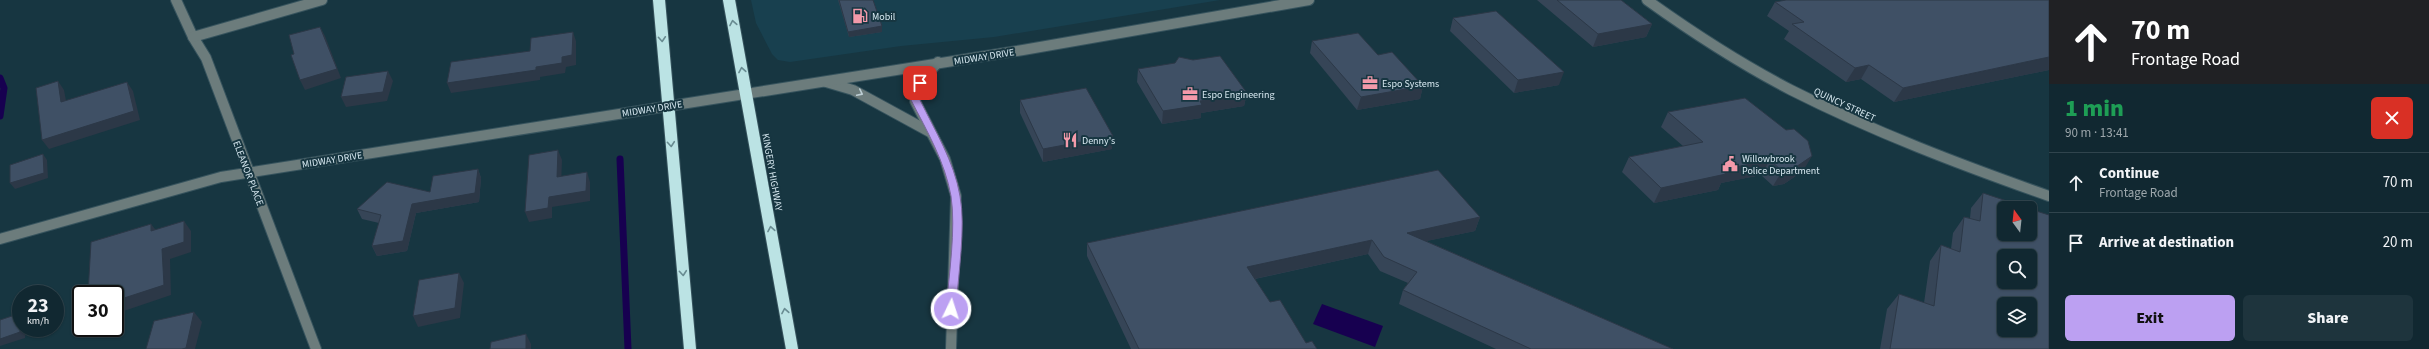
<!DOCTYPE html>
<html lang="en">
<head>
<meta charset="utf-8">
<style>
  body { margin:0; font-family:"Source Sans 3",sans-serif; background:#1e343d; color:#f1f3f6; height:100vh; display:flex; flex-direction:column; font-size:15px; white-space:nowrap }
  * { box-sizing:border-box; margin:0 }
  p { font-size:13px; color:#9ca6ab }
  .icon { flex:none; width:22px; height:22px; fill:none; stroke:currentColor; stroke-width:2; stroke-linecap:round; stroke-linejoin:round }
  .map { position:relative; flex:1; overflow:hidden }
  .side { display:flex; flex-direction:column; background:#112831; width:380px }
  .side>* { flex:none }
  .hud { background:#202124; color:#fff; overflow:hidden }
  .needle { width:26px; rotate:345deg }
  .buttons { position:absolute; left:1997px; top:201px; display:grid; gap:8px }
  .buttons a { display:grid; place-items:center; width:40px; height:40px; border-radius:6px; background:#112831; box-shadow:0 1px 3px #0004,0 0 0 1px #30444d; font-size:20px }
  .speed { position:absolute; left:12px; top:285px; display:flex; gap:8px; font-size:20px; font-weight:700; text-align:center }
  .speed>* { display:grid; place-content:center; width:52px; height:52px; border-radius:50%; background:#112831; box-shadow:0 1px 3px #0004,0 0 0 1px #30444d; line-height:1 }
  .speed small { font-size:10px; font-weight:400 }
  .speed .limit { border:2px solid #111; border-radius:6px; background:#fff; color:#111 }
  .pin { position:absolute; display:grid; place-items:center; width:34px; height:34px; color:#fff; margin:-17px; border-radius:8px; box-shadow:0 2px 6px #0006 }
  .me { position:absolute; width:44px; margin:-22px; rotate:4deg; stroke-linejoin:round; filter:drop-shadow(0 0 3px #0008) }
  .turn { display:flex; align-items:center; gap:14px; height:84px; padding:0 16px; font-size:18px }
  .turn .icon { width:52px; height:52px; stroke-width:2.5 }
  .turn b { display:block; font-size:28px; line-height:34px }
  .round { display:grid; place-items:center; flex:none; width:42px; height:42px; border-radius:6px; background:#1e343d }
  .headline { display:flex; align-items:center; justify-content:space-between; height:68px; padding:0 16px }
  h1 { font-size:24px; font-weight:800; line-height:30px; color:#1e9e55 }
  .primary-button { display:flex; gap:8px; margin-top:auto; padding:8px 16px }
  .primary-button a { flex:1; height:46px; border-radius:6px; background:#bca0f2; color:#111; font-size:16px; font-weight:800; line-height:46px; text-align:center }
  .primary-button a+a { background:#1e343d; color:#f1f3f6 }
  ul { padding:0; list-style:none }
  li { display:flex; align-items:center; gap:12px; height:60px; padding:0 16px; border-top:1px solid #30444d }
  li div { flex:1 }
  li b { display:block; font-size:15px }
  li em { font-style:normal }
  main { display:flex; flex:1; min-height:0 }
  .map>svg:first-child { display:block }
  .built { fill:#18404f }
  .water { fill:#170050 }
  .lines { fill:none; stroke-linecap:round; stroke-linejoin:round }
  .stream { stroke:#170050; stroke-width:7 }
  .minor-casing { stroke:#36535d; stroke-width:12 }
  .highway-casing { stroke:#36535d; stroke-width:14 }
  .minor { stroke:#6c7c7c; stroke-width:10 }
  .highway { stroke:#bbe3e4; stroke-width:12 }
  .wall { fill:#364557 }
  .shaded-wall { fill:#2c3847 }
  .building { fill:#3f5065; stroke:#2c3847; fill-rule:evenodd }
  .oneway { stroke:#698c92 }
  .oneway2 { stroke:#bdced4 }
  .route { fill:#bca0f2; stroke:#7a689d }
  .labels { text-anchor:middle; stroke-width:4; stroke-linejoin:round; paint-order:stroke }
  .poi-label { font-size:10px; fill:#d8e9f1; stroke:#173641; text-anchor:start }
  .street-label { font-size:10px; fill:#d8e9f1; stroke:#173641 }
</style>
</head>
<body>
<main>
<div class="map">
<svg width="2049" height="349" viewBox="0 0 2049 349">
  <rect width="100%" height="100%" fill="#173641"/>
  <!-- built -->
  <polygon class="built" points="751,0 1220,0 994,37 901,46 790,62 778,60 772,54 756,23"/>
  <!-- water -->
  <polygon class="water" points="1322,304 1383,326 1375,347 1313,324"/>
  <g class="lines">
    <!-- stream -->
    <g class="stream">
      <polyline points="0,78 4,88 0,116"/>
      <polyline points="620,159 628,349"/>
    </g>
    <defs>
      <g id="minor">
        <polyline points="176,0 193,37 206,58 316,349"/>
        <path d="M1647,0c46,33 94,64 144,90 83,42 170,75 258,106"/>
        <polyline points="193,37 322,0"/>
        <polyline points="938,62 920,83 915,101 945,159 956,196 951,349"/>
        <polyline points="826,82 853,90 930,132"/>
        <polyline points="0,239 221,177 1023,50 1309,0"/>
      </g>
      <g id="highway">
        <polyline points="659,0 690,349"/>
        <polyline points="729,0 792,349"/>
      </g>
    </defs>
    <!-- minor casing -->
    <use href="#minor" class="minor-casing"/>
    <!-- highway casing -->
    <use href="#highway" class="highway-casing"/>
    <!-- minor -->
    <use href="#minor" class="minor"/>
    <!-- highway -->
    <use href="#highway" class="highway"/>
  </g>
  <!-- wall -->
  <g class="wall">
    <polygon points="838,0 873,0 882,26 882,32 849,37"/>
    <polygon points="1537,0 1621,0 1652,24 1646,37 1593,47"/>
    <polygon points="2049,0 2049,70 1894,102 1861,79 1846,82 1784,39 1789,31 1767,16 1775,2"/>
    <polygon points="1453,18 1559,85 1514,93 1450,31"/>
    <polygon points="1312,41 1378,55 1423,86 1420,99 1357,110 1310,53"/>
    <polygon points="1138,69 1247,93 1244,106 1201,113 1201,118 1162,124 1137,82"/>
    <polygon points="1020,100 1112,149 1043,162 1020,113"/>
    <polygon points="1668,112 1803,171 1784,184 1773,186 1761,175 1721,183 1718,190 1654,203 1622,172 1629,157 1683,146 1661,127"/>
    <polygon points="478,169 481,178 479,202 416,213 407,251 377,256 372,246 379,223 362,219 357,209 430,192"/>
    <polygon points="1983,193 2049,349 1880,349 1887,309 1899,294 1924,303 1930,261 1941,245 1951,249 1953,233 1964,217 1970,218 1971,208"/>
    <polygon points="1480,217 1475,231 1426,241 1673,349 1496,349 1399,304 1403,290 1408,283 1380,271 1368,254 1255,279 1270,302 1306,343 1317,349 1131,349 1087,256 1087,243"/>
  </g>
  <!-- shaded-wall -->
  <g class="shaded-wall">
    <polygon points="1652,24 1646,37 1593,47 1598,34"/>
    <polygon points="882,26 882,32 849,37 848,32"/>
    <polygon points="320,27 325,36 341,78 305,90 300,80"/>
    <polygon points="573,32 576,41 576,65 566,67 565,73 540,77 540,80 451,93 447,83 536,67"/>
    <polygon points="2049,57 2049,70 1894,102 1903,88"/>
    <polygon points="1869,65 1861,79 1846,82 1855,68"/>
    <polygon points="388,71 393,81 387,101 346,107 341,97"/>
    <polygon points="1564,72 1559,85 1514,93 1518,80"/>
    <polygon points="58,81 64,90 68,111 61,102"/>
    <polygon points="127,82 133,91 140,120 49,149 42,140"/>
    <polygon points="1423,86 1420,99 1357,110 1361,97"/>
    <polygon points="1247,93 1244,106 1201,113 1201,118 1162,124 1163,111 1200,101"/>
    <polygon points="1113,136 1112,149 1043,162 1043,149"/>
    <polygon points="558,150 562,160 561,187 557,177"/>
    <polygon points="43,154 47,160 48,178 15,189 10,183"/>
    <polygon points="1812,156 1803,171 1784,184 1773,186 1782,171"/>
    <polygon points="1770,160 1761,175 1721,183 1718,190 1654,203 1661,188 1721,170"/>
    <polygon points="478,169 481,178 479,202 416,213 407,251 377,256 372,246 412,204"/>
    <polygon points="587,172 590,182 590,201 552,207 552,218 529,222 525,212"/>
    <polygon points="1480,217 1475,231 1403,246 1407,233"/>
    <polygon points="184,221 191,231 191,252 170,259 171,295 115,314 115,301 162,249"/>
    <polygon points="151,224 159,234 151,231"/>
    <polygon points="1372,240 1368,254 1245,281 1247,267"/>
    <polygon points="459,273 464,283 460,318 418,327 413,316"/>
    <polygon points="194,312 202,322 195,349 182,349"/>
    <polygon points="21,328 26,328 25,338 0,346 0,339"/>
    <polygon points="526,334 531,344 531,349 526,349"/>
  </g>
  <!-- building -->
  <g class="building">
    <polygon points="839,0 873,0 882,26 848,32"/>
    <polygon points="1557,0 1621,0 1652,24 1598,34"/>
    <polygon points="1786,0 2049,0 2049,57 1903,88 1869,65 1855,68 1792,24 1804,22 1775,2"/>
    <polygon points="1496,11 1564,72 1518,80 1453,18"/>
    <polygon points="320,27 337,69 300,80 291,55 294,54 289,35"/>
    <polygon points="573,32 572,55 562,57 562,63 536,67 536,70 447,83 451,62 530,51 531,38"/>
    <polygon points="1358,33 1378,55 1392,52 1423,86 1361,97 1312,41"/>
    <polygon points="1220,56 1247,93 1200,101 1202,105 1163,111 1138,69 1175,63 1179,57 1193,60"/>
    <polygon points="388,71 383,92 341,97 346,77"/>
    <polygon points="58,81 61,102 127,82 134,111 42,140 36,88"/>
    <polygon points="1086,88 1113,136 1043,149 1020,100"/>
    <polygon points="1745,98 1786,130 1794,129 1808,141 1812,156 1793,169 1782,171 1770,160 1721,170 1726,174 1661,188 1629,157 1703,142 1668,112"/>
    <polygon points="558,150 557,177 587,172 586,191 549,197 548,208 525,212 529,155"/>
    <polygon points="43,154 44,173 10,183 10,165"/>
    <polygon points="478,169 475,193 412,204 403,241 372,246 381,215 357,209 387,182 430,192 433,176"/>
    <polygon points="1438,170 1480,217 1407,233 1673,349 1531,349 1403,290 1417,272 1384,257 1372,240 1247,267 1270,302 1280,300 1306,343 1312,341 1317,349 1139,349 1087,243"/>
    <path d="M1983,193l45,15h-24v26h26v-25l19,6v134h-159l9,-55 35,12 7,-61 19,7 4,-35 16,4zM2004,256h26v26h-26zM2004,304h26v26h-26z"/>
    <polygon points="184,221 184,242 162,249 164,285 115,301 115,294 88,294 91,242 151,224 151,231"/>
    <polygon points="459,273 455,308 413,316 419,280"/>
    <polygon points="194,312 186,348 182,349 146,349 154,321"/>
    <polygon points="21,313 20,332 0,339 0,320"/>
    <polygon points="526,334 526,349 490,349 491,342"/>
  </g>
  <!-- one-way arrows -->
  <defs><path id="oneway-chevron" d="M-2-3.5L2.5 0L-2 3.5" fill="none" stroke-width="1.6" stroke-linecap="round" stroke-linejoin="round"/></defs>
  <g class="oneway">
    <use href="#oneway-chevron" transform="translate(733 23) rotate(-100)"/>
    <use href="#oneway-chevron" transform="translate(662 39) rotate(86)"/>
    <use href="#oneway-chevron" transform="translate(742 70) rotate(-100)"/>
    <use href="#oneway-chevron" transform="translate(671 144) rotate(85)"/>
    <use href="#oneway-chevron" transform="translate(771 229) rotate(-100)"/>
    <use href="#oneway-chevron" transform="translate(683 273) rotate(85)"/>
    <use href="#oneway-chevron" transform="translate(785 311) rotate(-100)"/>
  </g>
  <use class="oneway2" href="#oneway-chevron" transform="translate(860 93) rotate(26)"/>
  <!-- route -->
  <path class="route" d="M917,81l7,2 -4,17c15,31 34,61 40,96 6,31 -2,80 -4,113l-5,3 -5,-3c3,-34 10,-80 5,-113 -6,-34 -24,-65 -40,-96z"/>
  <!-- icons -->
  <defs>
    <symbol id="fuel-bare" viewBox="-9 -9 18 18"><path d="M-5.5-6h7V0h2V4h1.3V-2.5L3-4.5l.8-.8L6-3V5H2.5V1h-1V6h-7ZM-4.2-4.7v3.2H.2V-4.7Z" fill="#f39aaa" stroke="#173641" stroke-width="2.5" paint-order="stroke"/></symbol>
    <symbol id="office-bare" viewBox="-9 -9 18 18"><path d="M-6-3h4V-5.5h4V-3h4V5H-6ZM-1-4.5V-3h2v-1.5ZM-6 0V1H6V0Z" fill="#f39aaa" stroke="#173641" stroke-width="2.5" paint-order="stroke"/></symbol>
    <symbol id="restaurant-bare" viewBox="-9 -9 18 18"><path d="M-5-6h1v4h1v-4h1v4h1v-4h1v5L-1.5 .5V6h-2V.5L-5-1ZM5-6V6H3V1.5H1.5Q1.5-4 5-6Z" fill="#f39aaa" stroke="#173641" stroke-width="2.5" paint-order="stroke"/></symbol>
    <symbol id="civic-bare" viewBox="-9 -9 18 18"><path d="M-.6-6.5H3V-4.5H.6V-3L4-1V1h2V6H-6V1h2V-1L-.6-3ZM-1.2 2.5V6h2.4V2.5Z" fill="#f39aaa" stroke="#173641" stroke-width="2.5" paint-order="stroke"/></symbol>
  </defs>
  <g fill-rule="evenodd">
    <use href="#fuel-bare" x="849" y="5" width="22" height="22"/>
    <use href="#office-bare" x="1359" y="72" width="22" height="22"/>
    <use href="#office-bare" x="1179" y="83" width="22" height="22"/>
    <use href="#restaurant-bare" x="1059" y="129" width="22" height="22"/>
    <use href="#civic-bare" x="1719" y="153" width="22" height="22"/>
  </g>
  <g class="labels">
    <!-- poi labels -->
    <g class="poi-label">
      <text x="872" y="20">Mobil</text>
      <text x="1382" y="87">Espo Systems</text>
      <text x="1202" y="98">Espo Engineering</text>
      <text x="1082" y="144">Denny's</text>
      <text x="1742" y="162">Willowbrook<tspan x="1742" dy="12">Police Department</tspan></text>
    </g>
    <!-- street labels -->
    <g class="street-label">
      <text transform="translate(984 56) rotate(-9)" y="4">MIDWAY DRIVE</text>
      <text transform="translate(1845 104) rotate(25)" y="4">QUINCY STREET</text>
      <text transform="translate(652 108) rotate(-9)" y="4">MIDWAY DRIVE</text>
      <text transform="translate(332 159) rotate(-9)" y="4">MIDWAY DRIVE</text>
      <text transform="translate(773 172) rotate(80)" y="4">KINGERY HIGHWAY</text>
      <text transform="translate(249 173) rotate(69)" y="4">ELEANOR PLACE</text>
    </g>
  </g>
</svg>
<div class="buttons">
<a><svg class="needle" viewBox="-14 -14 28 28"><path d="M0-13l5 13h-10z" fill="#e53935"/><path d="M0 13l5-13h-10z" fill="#9ca6ab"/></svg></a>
<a><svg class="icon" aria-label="search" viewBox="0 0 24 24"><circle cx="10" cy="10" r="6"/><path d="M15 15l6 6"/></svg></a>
<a><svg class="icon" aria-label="layers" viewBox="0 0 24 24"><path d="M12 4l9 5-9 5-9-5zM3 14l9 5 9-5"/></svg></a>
</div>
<div class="speed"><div>23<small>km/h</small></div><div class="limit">30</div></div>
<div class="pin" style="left:920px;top:83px;background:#d93025"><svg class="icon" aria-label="arrive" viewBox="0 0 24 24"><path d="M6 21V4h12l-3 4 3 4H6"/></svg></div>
<svg class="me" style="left:951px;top:309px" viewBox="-20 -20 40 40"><circle r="17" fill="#bca0f2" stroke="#fff" stroke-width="3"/><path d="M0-11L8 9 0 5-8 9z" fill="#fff"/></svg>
</div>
<section class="side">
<div class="hud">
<div class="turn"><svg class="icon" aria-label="ahead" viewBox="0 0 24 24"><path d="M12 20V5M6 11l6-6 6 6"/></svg><div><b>70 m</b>Frontage Road</div></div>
</div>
<div class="headline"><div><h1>1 min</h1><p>90 m · 13:41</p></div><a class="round" style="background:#d93025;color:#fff"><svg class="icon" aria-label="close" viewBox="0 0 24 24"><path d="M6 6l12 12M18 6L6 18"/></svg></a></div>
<ul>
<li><svg class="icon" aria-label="ahead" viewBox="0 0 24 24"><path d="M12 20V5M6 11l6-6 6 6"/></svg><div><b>Continue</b><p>Frontage Road</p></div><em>70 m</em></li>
<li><svg class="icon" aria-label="arrive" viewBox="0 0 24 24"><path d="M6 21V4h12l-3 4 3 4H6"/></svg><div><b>Arrive at destination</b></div><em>20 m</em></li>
</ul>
<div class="primary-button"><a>Exit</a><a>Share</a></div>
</section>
</main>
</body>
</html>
